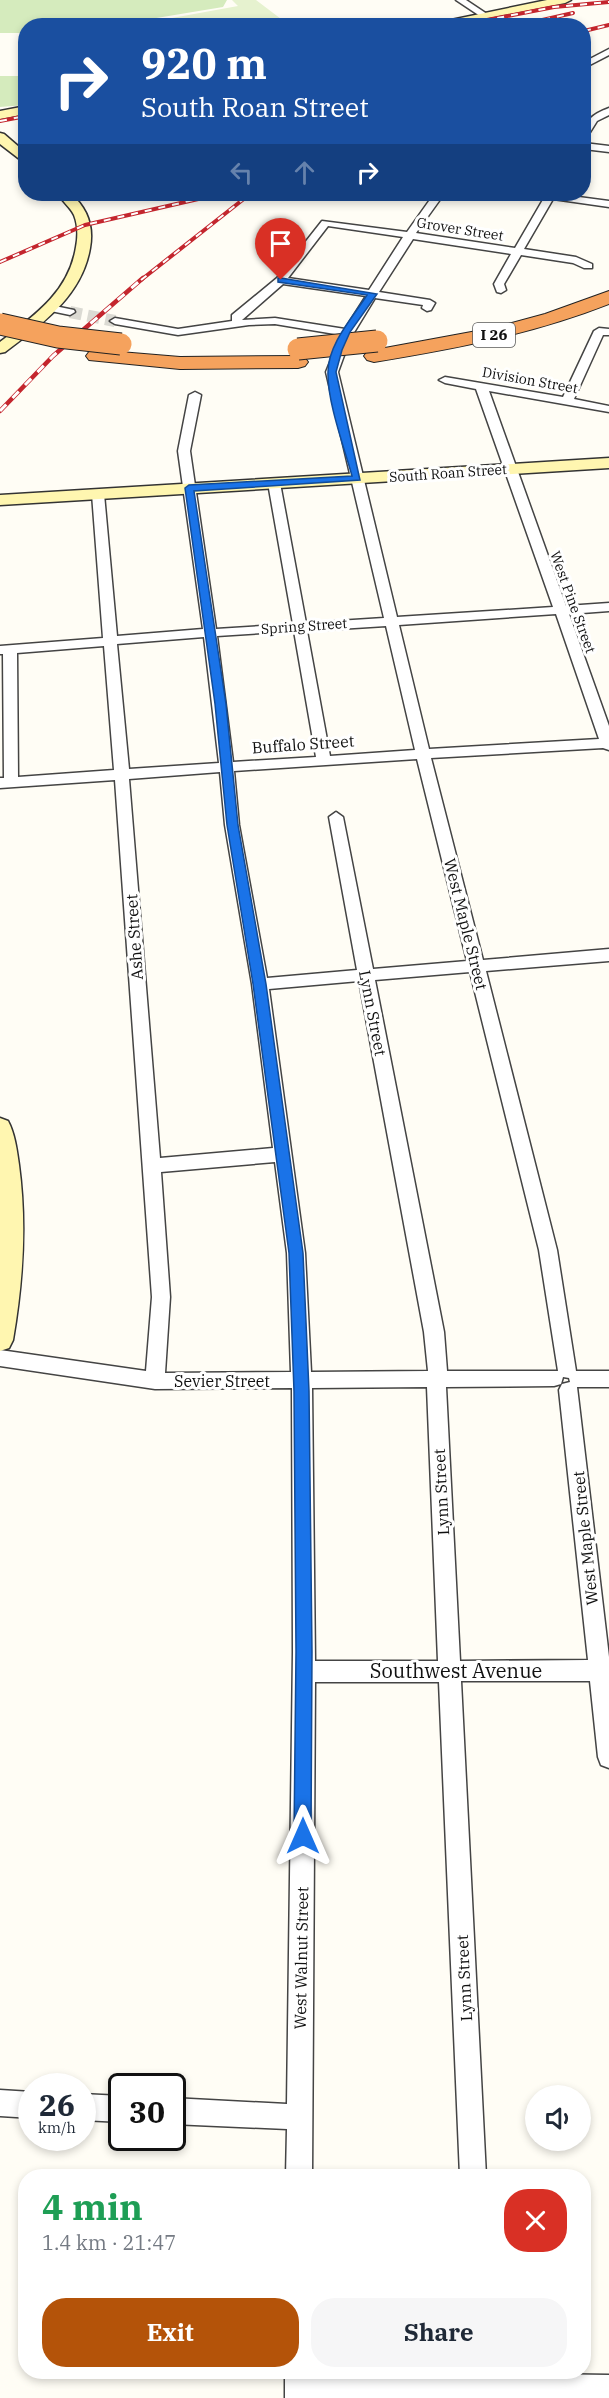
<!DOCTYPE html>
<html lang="en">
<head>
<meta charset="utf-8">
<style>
  body { margin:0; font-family:"IBM Plex Serif",serif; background:#f6f6f7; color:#1f2937; height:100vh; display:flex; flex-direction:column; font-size:22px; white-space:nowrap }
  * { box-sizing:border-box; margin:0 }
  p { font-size:20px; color:#747a83 }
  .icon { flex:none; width:33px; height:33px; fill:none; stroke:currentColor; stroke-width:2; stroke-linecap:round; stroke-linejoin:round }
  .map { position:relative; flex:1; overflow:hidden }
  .panel { position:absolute; left:18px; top:2169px; width:573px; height:210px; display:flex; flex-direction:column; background:#fff; border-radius:24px; box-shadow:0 3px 9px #0003 }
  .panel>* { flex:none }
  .hud { position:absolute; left:18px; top:18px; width:573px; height:183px; border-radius:24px; box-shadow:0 3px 9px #0003; background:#1a4fa0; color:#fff; overflow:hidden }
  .controls { position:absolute; left:525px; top:2085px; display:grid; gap:12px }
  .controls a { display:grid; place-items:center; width:66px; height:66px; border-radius:50%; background:#fff; box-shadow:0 3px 9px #0003; font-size:30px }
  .speed { position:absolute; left:18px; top:2073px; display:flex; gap:12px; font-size:30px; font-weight:700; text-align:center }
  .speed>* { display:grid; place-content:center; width:78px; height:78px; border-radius:50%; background:#fff; box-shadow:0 3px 9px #0003; line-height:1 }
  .speed small { font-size:15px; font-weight:400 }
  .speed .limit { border:3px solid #111; border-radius:9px; background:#fff; color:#111 }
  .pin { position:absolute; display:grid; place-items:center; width:51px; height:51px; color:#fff; margin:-62px -26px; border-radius:50% 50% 50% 0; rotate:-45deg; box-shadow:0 0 6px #0007 }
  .pin .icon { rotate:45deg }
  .me { position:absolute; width:66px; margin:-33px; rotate:0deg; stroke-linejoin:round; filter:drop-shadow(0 0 4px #0008) }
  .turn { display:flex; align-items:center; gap:21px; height:126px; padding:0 24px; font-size:27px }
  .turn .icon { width:78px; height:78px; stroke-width:2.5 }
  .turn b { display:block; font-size:42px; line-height:51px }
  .lanes { display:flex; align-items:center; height:57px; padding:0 24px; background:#0003; justify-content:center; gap:30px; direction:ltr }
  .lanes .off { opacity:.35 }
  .round { display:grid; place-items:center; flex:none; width:63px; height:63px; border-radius:24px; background:#f6f6f7 }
  .overview { display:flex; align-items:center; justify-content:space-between; height:102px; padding:0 24px }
  h1 { font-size:36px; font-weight:800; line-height:45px; color:#1e9e55 }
  .primary-button { display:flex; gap:12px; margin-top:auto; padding:12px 24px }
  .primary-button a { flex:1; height:69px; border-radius:24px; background:#b45309; color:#fff; font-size:24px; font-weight:800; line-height:69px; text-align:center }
  .primary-button a+a { background:#f6f6f7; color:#1f2937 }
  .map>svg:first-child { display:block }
  .green { fill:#d5ebbd }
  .pitch { fill:#e6f2cf }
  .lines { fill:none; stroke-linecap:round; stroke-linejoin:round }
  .minor-tunnel { stroke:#dbdad3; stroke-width:12; stroke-dasharray:12 6; stroke-linecap:butt }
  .minor-casing { stroke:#444; stroke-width:3 }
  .secondary-casing { stroke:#333; stroke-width:3 }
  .motorway-casing { stroke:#222; stroke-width:2 }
  .minor { fill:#fff; fill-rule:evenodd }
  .secondary { fill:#fff6b0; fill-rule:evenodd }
  .motorway { fill:#f5a25d; fill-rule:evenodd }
  .rail-far1-casing { stroke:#c4262e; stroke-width:4 }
  .rail-casing { stroke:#c4262e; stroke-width:4.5 }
  .rail-far1 { stroke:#fff; stroke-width:2; stroke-dasharray:7; stroke-linecap:butt }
  .rail { stroke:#fff; stroke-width:3; stroke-dasharray:9; stroke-linecap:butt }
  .motorway-bridge-casing { stroke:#222; stroke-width:23; stroke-linecap:butt }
  .motorway-bridge { stroke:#f5a25d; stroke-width:21 }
  .route { fill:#1a73e8; stroke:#114b97; stroke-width:1.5 }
  .labels { text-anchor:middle; stroke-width:6; stroke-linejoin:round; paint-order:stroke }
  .far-street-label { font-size:14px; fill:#111; stroke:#fff }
  .shield { fill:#fff; stroke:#585858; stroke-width:1.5 }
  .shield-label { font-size:15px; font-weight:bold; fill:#111 }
  .street-label { font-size:16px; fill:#111; stroke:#fff }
  .near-street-label { font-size:20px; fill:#111; stroke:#fff }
</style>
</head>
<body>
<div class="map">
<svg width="609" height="2398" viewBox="0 0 609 2398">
  <rect width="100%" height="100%" fill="#fffdf5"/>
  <!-- green -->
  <g class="green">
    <polygon points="0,0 227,0 223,7 114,25 26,26 25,33 0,33"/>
    <polygon points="0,76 25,76 25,105 0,107"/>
  </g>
  <!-- pitch -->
  <polygon class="pitch" points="232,0 256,0 289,25 151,25 172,18 238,6"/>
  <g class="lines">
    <!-- minor-tunnel -->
    <polyline class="minor-tunnel" points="70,312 115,321"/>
    <defs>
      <g id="minor">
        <polygon points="456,0 466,0 487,14 480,16"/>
        <polygon points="609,49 609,55 584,68 584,62"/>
        <path d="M609,108v7l-12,6 -10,16 -3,1c0,-18 9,-24 25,-30z"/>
        <polygon points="584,143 609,146 609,152 584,149"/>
        <path d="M434,194h10l-28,39 99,15 29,-50 -8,-2 -2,-2h22l53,7v6l-56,-8 -29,50 52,8 16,7v4h-8l-11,-5 -52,-8 -17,29 2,6 -5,3 -4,-1 -3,-8 17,-30 -98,-15 -34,53 51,8 5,3 -4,7 -4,1 -5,-3 1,-3 -48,-7 -25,41 -12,33 59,245 156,-10 -77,-218 -31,-6 -6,-3 6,-3 118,20 31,-66 5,-3 10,1v6h-6l-29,64 35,7v6l-120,-21 77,215 43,-3v8l-40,3 40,112v24l-6,-2 -172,10 52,202 126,-11v12l-123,10 71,279 19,121h33v16h-32l32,270v111l-8,-3 -3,-8 -8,-76h-129l25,495h-26l-21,-494h-124l-3,494h-26l1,-47 -115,-5v-26l115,6 6,-452 -1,-264 -137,1 -155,-23v-16l146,21 6,-74 -37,-517 -115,8v-10h4l-1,-124h-3v-8l103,-8 -11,-144 6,-4 6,4 13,142 86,-7 -25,-178 11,-56 6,-3 6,3 -11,56 26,178 77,-5 -25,-141 6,-4 6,4 26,140 78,-5 -58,-246 15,-37 -66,-11 -26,1 -71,10 -63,-11 -5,-3 5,-3 63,11 54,-8v-6l45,-37 45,-57 85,11zM328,226l75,11 -34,53 -81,-12zM283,284l83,12 -21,33 -70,-11 -33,2zM556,614l43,125 -170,10 -30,-124zM386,626l29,124 -85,6 -23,-125zM294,631l22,126 -83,5 -16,-126zM204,637l15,126 -90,6 -12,-125zM104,646l10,124 -96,7 -1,-124zM417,759l50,202 -94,8 -30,-152 -7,-5 -7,5 28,153 -90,8 -28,-153 -5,-54zM220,772l5,53 27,159 21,164 -113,10 -31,-379zM470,972l69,278 19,121h-111l-3,-39 -69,-352zM359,981l65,351 4,39 -117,1 -6,-119 -36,-264zM275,1162l12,91 4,119 -126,1 5,-76 -9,-125zM563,1377l6,1 1,4 -8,2 -3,6 29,270 -128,1 -14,-274 108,-1 7,-2zM427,1387l11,274h-123l-3,-273z"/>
        <polygon points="50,305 74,310 75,312 70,315 46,310 46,306"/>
        <polygon points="0,2090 32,2092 32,2118 0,2116"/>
        <polygon points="82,2094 122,2096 122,2122 82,2120"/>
        <polygon points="285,2372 313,2372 313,2378 483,2373 609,2375 609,2398 285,2398"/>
      </g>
      <g id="secondary">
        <polygon points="547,0 571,0 565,3 448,26 422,26"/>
        <polygon points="26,106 26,114 0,119 0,111"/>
        <polygon points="0,133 4,134 26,153 26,164 0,144"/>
        <path d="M58,194h13c16,14 23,32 19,54 -8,48 -48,76 -85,104l-5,1v-11c34,-26 69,-50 76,-95 2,-10 2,-22 -2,-32 -4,-8 -12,-14 -16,-21z"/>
        <polygon points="609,458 609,468 0,505 0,495"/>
        <path d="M0,1118l8,3c7,13 9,30 11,44 8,59 4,117 -6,175l-4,8 -9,3z"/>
      </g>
      <g id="motorway">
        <path d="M609,291v13c-76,30 -155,45 -235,58l-7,-2 -3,-4 3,-4 7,-2 119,-22 52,-14z"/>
        <polygon points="96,350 180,357 298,356 305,358 308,362 305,366 298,368 180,369 89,360 86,356 89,352"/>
      </g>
    </defs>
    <!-- minor casing -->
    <use href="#minor" class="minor-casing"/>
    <!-- secondary casing -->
    <use href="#secondary" class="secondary-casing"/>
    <!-- motorway casing -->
    <use href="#motorway" class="motorway-casing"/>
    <!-- minor -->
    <use href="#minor" class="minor"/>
    <!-- secondary -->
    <use href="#secondary" class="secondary"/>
    <!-- motorway -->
    <use href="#motorway" class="motorway"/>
    <defs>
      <g id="rail-far1">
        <polyline points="456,26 554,7 609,2"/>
        <polyline points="516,26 573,13"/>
        <polyline points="584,31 609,25"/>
        <polyline points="0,121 26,116"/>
        <polyline points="0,262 85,225 220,194"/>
        <polyline points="141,280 250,194"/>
      </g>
      <polyline id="rail" points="0,411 53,356 143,278"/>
    </defs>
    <!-- rail-far1 casing -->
    <use href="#rail-far1" class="rail-far1-casing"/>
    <!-- rail casing -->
    <use href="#rail" class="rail-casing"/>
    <!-- rail-far1 -->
    <use href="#rail-far1" class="rail-far1"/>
    <!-- rail -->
    <use href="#rail" class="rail"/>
    <defs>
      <g id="motorway-bridge">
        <polyline points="0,324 58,337 121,344"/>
        <polyline points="298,349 377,341"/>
      </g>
    </defs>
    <!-- motorway-bridge casing -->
    <use href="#motorway-bridge" class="motorway-bridge-casing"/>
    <!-- motorway-bridge -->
    <use href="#motorway-bridge" class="motorway-bridge"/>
  </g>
  <!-- route -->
  <path class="route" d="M281,278l96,16 -27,38 -8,18 -6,22 24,108 -166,11 32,213 12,121 28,159 37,269 6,138 3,261 -1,184 -2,6 -6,3 -7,-3 -2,-6 2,-184 -2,-261 -5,-138 -36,-269 -26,-159 -12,-121 -30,-216 4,-3 163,-9c-8,-29 -25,-75 -24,-104 0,-28 25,-55 39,-77l-89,-13v-4z"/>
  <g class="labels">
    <!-- far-street labels -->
    <g class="far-street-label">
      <text transform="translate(460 229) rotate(9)" y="5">Grover Street</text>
      <text transform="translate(530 380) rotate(10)" y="5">Division Street</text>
      <text transform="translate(448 473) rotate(-4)" y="5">South Roan Street</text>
      <text transform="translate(573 602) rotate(70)" y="5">West Pine Street</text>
      <text transform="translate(304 626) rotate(-4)" y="5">Spring Street</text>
    </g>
    <!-- shield labels -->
    <rect class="shield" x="473" y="323" width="42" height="24" rx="4.5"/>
    <g class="shield-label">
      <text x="494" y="340">I 26</text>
    </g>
    <!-- street labels -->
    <g class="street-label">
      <text transform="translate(303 744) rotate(-4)" y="6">Buffalo Street</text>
      <text transform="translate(466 924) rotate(76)" y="6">West Maple Street</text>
      <text transform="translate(134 937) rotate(-94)" y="6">Ashe Street</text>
      <text transform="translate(373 1013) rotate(79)" y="6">Lynn Street</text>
      <text x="222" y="1387">Sevier Street</text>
      <text transform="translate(441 1492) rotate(-93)" y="6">Lynn Street</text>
      <text transform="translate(585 1538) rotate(-96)" y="6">West Maple Street</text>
      <text transform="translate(301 1958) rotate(-89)" y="6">West Walnut Street</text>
      <text transform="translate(464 1978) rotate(-93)" y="6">Lynn Street</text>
    </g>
    <!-- near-street labels -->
    <g class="near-street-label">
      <text x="456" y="1678">Southwest Avenue</text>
    </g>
  </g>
</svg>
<div class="controls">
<a><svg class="icon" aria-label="sound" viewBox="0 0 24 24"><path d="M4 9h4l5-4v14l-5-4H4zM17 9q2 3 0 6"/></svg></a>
</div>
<div class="speed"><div>26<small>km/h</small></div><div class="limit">30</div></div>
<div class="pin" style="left:281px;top:280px;background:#d93025"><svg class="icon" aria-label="arrive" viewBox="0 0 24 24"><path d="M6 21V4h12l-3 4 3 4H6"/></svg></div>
<svg class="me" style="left:303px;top:1836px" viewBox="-20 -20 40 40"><path d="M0-17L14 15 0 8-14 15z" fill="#1a73e8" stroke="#fff" stroke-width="4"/></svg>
<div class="hud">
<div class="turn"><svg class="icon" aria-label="right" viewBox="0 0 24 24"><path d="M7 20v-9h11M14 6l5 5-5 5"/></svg><div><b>920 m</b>South Roan Street</div></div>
<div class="lanes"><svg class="icon off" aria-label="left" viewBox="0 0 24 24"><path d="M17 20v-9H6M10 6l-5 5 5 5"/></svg><svg class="icon off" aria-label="ahead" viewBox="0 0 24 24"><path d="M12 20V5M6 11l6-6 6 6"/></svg><svg class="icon" aria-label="right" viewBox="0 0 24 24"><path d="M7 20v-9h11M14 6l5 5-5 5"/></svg></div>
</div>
<section class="panel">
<div class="overview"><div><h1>4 min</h1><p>1.4 km · 21:47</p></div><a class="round" style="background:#d93025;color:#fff"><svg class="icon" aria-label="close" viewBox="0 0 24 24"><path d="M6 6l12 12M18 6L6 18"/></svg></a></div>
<div class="primary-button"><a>Exit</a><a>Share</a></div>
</section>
</div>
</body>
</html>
